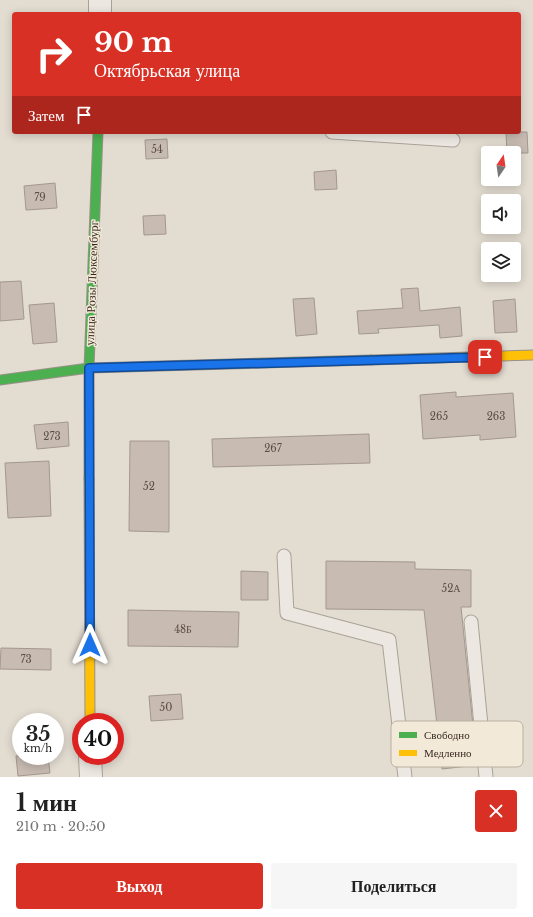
<!DOCTYPE html>
<html lang="ru">
<head>
<meta charset="utf-8">
<style>
  body { margin:0; font-family:"Libre Baskerville",serif; background:#f6f6f6; color:#222; height:100vh; display:flex; flex-direction:column; font-size:15px; white-space:nowrap }
  * { box-sizing:border-box; margin:0 }
  p { font-size:13px; color:#767676 }
  .icon { flex:none; width:22px; height:22px; fill:none; stroke:currentColor; stroke-width:2; stroke-linecap:round; stroke-linejoin:round }
  .map { position:relative; height:777px; overflow:hidden }
  .sheet { display:flex; flex-direction:column; background:#fff; flex:1 }
  .sheet>* { flex:none }
  .guide { position:absolute; left:12px; top:12px; width:509px; height:122px; border-radius:4px; box-shadow:0 2px 10px #0003; background:#d93025; color:#fff; overflow:hidden }
  .needle { width:26px; rotate:13deg }
  .buttons { position:absolute; left:481px; top:146px; display:grid; gap:8px }
  .buttons a { display:grid; place-items:center; width:40px; height:40px; border-radius:4px; background:#fff; box-shadow:0 2px 10px #0003; font-size:20px }
  .speed { position:absolute; left:12px; top:713px; display:flex; gap:8px; font-size:20px; font-weight:700; text-align:center }
  .speed>* { display:grid; place-content:center; width:52px; height:52px; border-radius:50%; background:#fff; box-shadow:0 2px 10px #0003; line-height:1 }
  .speed small { font-size:10px; font-weight:400 }
  .speed .limit { border:6px solid #d22; background:#fff; color:#111 }
  .pin { position:absolute; display:grid; place-items:center; width:34px; height:34px; color:#fff; margin:-17px; border-radius:8px; box-shadow:0 2px 6px #0006 }
  .me { position:absolute; width:44px; margin:-22px; rotate:0deg; stroke-linejoin:round; filter:drop-shadow(0 0 3px #0008) }
  .turn { display:flex; align-items:center; gap:14px; height:84px; padding:0 16px; font-size:18px }
  .turn .icon { width:52px; height:52px; stroke-width:2.5 }
  .turn b { display:block; font-size:28px; line-height:34px }
  .then { display:flex; align-items:center; height:38px; padding:0 16px; background:#0003; gap:8px; font-size:15px }
  .round { display:grid; place-items:center; flex:none; width:42px; height:42px; border-radius:4px; background:#f6f6f6 }
  .overview { display:flex; align-items:center; justify-content:space-between; height:68px; padding:0 16px }
  h1 { font-size:24px; font-weight:700; line-height:30px }
  .action { display:flex; gap:8px; margin-top:auto; padding:8px 16px }
  .action a { flex:1; height:46px; border-radius:4px; background:#d93025; color:#fff; font-size:16px; font-weight:700; line-height:46px; text-align:center }
  .action a+a { background:#f6f6f6; color:#222 }
  .map>svg:first-child { display:block }
  .building { fill:#c7bbb2; stroke:#a39890 }
  .lines { fill:none; stroke-linecap:round; stroke-linejoin:round }
  .lane-casing { stroke:#a9a299; stroke-width:15 }
  .street-casing { stroke:#a9a299; stroke-width:24 }
  .fast-casing { stroke:#999189; stroke-width:11 }
  .slow-casing { stroke:#999189; stroke-width:11 }
  .lane { stroke:#ece8e1; stroke-width:13 }
  .street { stroke:#ece8e1; stroke-width:22 }
  .fast { stroke:#4caf50; stroke-width:9 }
  .slow { stroke:#ffc107; stroke-width:9 }
  .route-casing { stroke:#114b97; stroke-width:10 }
  .route { stroke:#1a73e8; stroke-width:7 }
  .labels { text-anchor:middle; stroke-width:3; stroke-linejoin:round; paint-order:stroke }
  .number-label { font-size:10px; fill:#5c4e45 }
  .street-label { font-size:12px; fill:#382a21; stroke:#f3e9d8 }
  .key { fill:#f3e9d8; stroke:#bbb0a1; stroke-width:1 }
  .key-label { font-size:11px; fill:#382a21 }
</style>
</head>
<body>
<div class="map">
<svg width="533" height="777" viewBox="0 0 533 777">
  <rect width="100%" height="100%" fill="#e3dcd1"/>
  <!-- building -->
  <g class="building">
    <polygon points="506,132 527,132 528,153 507,153"/>
    <polygon points="167,139 168,158 146,159 145,140"/>
    <polygon points="336,170 337,189 315,190 314,172"/>
    <polygon points="55,183 57,208 26,210 24,186"/>
    <polygon points="165,215 166,234 144,235 143,216"/>
    <polygon points="21,281 24,319 0,321 0,282"/>
    <polygon points="418,288 420,311 460,307 462,336 440,338 439,325 378,329 379,333 359,334 357,311 403,308 401,289"/>
    <polygon points="314,298 317,334 296,336 293,299"/>
    <polygon points="515,299 517,332 495,333 493,301"/>
    <polygon points="54,303 57,342 33,344 29,305"/>
    <polygon points="456,392 456,397 513,393 516,437 480,440 480,435 423,439 420,395"/>
    <polygon points="68,422 69,446 37,449 34,425"/>
    <polygon points="369,434 370,463 213,467 212,439"/>
    <polygon points="130,441 169,441 169,532 129,531"/>
    <polygon points="49,461 51,516 8,518 5,463"/>
    <polygon points="326,561 415,562 415,569 471,570 471,607 461,607 477,765 442,769 424,610 326,609"/>
    <polygon points="241,571 268,572 268,600 241,600"/>
    <polygon points="128,610 239,612 238,647 128,646"/>
    <polygon points="1,648 51,649 51,670 0,669"/>
    <polygon points="181,694 183,719 151,721 149,696"/>
    <polygon points="16,756 48,756 50,773 18,776"/>
  </g>
  <g class="lines">
    <defs>
      <g id="lane">
        <polyline points="332,132 453,140"/>
        <polyline points="284,556 287,613 389,640 405,777"/>
        <polyline points="471,622 486,777"/>
      </g>
      <g id="street">
        <polyline points="100,14 100,0"/>
        <polyline points="90,756 91,777"/>
      </g>
      <g id="fast">
        <polyline points="0,380 89,368 371,360"/>
        <polyline points="89,479 89,368 98,132"/>
      </g>
      <g id="slow">
        <polyline points="371,360 533,355"/>
        <polyline points="89,479 90,722"/>
      </g>
    </defs>
    <!-- lane casing -->
    <use href="#lane" class="lane-casing"/>
    <!-- street casing -->
    <use href="#street" class="street-casing"/>
    <!-- fast casing -->
    <use href="#fast" class="fast-casing"/>
    <!-- slow casing -->
    <use href="#slow" class="slow-casing"/>
    <!-- lane -->
    <use href="#lane" class="lane"/>
    <!-- street -->
    <use href="#street" class="street"/>
    <!-- fast -->
    <use href="#fast" class="fast"/>
    <!-- slow -->
    <use href="#slow" class="slow"/>
  </g>
  <g class="lines">
    <defs>
      <polyline id="route" points="90,645 89,368 485,357"/>
    </defs>
    <!-- route casing -->
    <use href="#route" class="route-casing"/>
    <!-- route -->
    <use href="#route" class="route"/>
  </g>
  <g class="labels">
    <!-- number labels -->
    <g class="number-label">
      <text x="157" y="153">54</text>
      <text x="40" y="201">79</text>
      <text x="439" y="420">265</text>
      <text x="496" y="420">263</text>
      <text x="52" y="440">273</text>
      <text x="273" y="452">267</text>
      <text x="149" y="490">52</text>
      <text x="451" y="592">52А</text>
      <text x="183" y="633">48Б</text>
      <text x="26" y="663">73</text>
      <text x="166" y="711">50</text>
    </g>
    <!-- street labels -->
    <g class="street-label">
      <text transform="translate(92 283) rotate(-88)" y="4">улица Розы Люксембург</text>
    </g>
  </g>
  <!-- legend -->
  <rect x="391" y="721" width="132" height="46" rx="6" class="key"/>
  <rect x="399" y="732" width="18" height="6" fill="#4caf50"/>
  <rect x="399" y="750" width="18" height="6" fill="#ffc107"/>
  <g class="key-label">
    <text x="424" y="739">Свободно</text>
    <text x="424" y="757">Медленно</text>
  </g>
</svg>
<div class="buttons">
<a><svg class="needle" viewBox="-14 -14 28 28"><path d="M0-13l5 13h-10z" fill="#e53935"/><path d="M0 13l5-13h-10z" fill="#767676"/></svg></a>
<a><svg class="icon" aria-label="sound" viewBox="0 0 24 24"><path d="M4 9h4l5-4v14l-5-4H4zM17 9q2 3 0 6"/></svg></a>
<a><svg class="icon" aria-label="layers" viewBox="0 0 24 24"><path d="M12 4l9 5-9 5-9-5zM3 14l9 5 9-5"/></svg></a>
</div>
<div class="speed"><div>35<small>km/h</small></div><div class="limit">40</div></div>
<div class="pin" style="left:485px;top:357px;background:#d93025"><svg class="icon" aria-label="arrive" viewBox="0 0 24 24"><path d="M6 21V4h12l-3 4 3 4H6"/></svg></div>
<svg class="me" style="left:90px;top:645px" viewBox="-20 -20 40 40"><path d="M0-17L14 15 0 8-14 15z" fill="#1a73e8" stroke="#fff" stroke-width="4"/></svg>
<div class="guide">
<div class="turn"><svg class="icon" aria-label="right" viewBox="0 0 24 24"><path d="M7 20v-9h11M14 6l5 5-5 5"/></svg><div><b>90 m</b>Октябрьская улица</div></div>
<div class="then">Затем<svg class="icon" aria-label="arrive" viewBox="0 0 24 24"><path d="M6 21V4h12l-3 4 3 4H6"/></svg></div>
</div>
</div>
<section class="sheet">
<div class="overview"><div><h1>1 мин</h1><p>210 m · 20:50</p></div><a class="round" style="background:#d93025;color:#fff"><svg class="icon" aria-label="close" viewBox="0 0 24 24"><path d="M6 6l12 12M18 6L6 18"/></svg></a></div>
<div class="action"><a>Выход</a><a>Поделиться</a></div>
</section>
</body>
</html>
